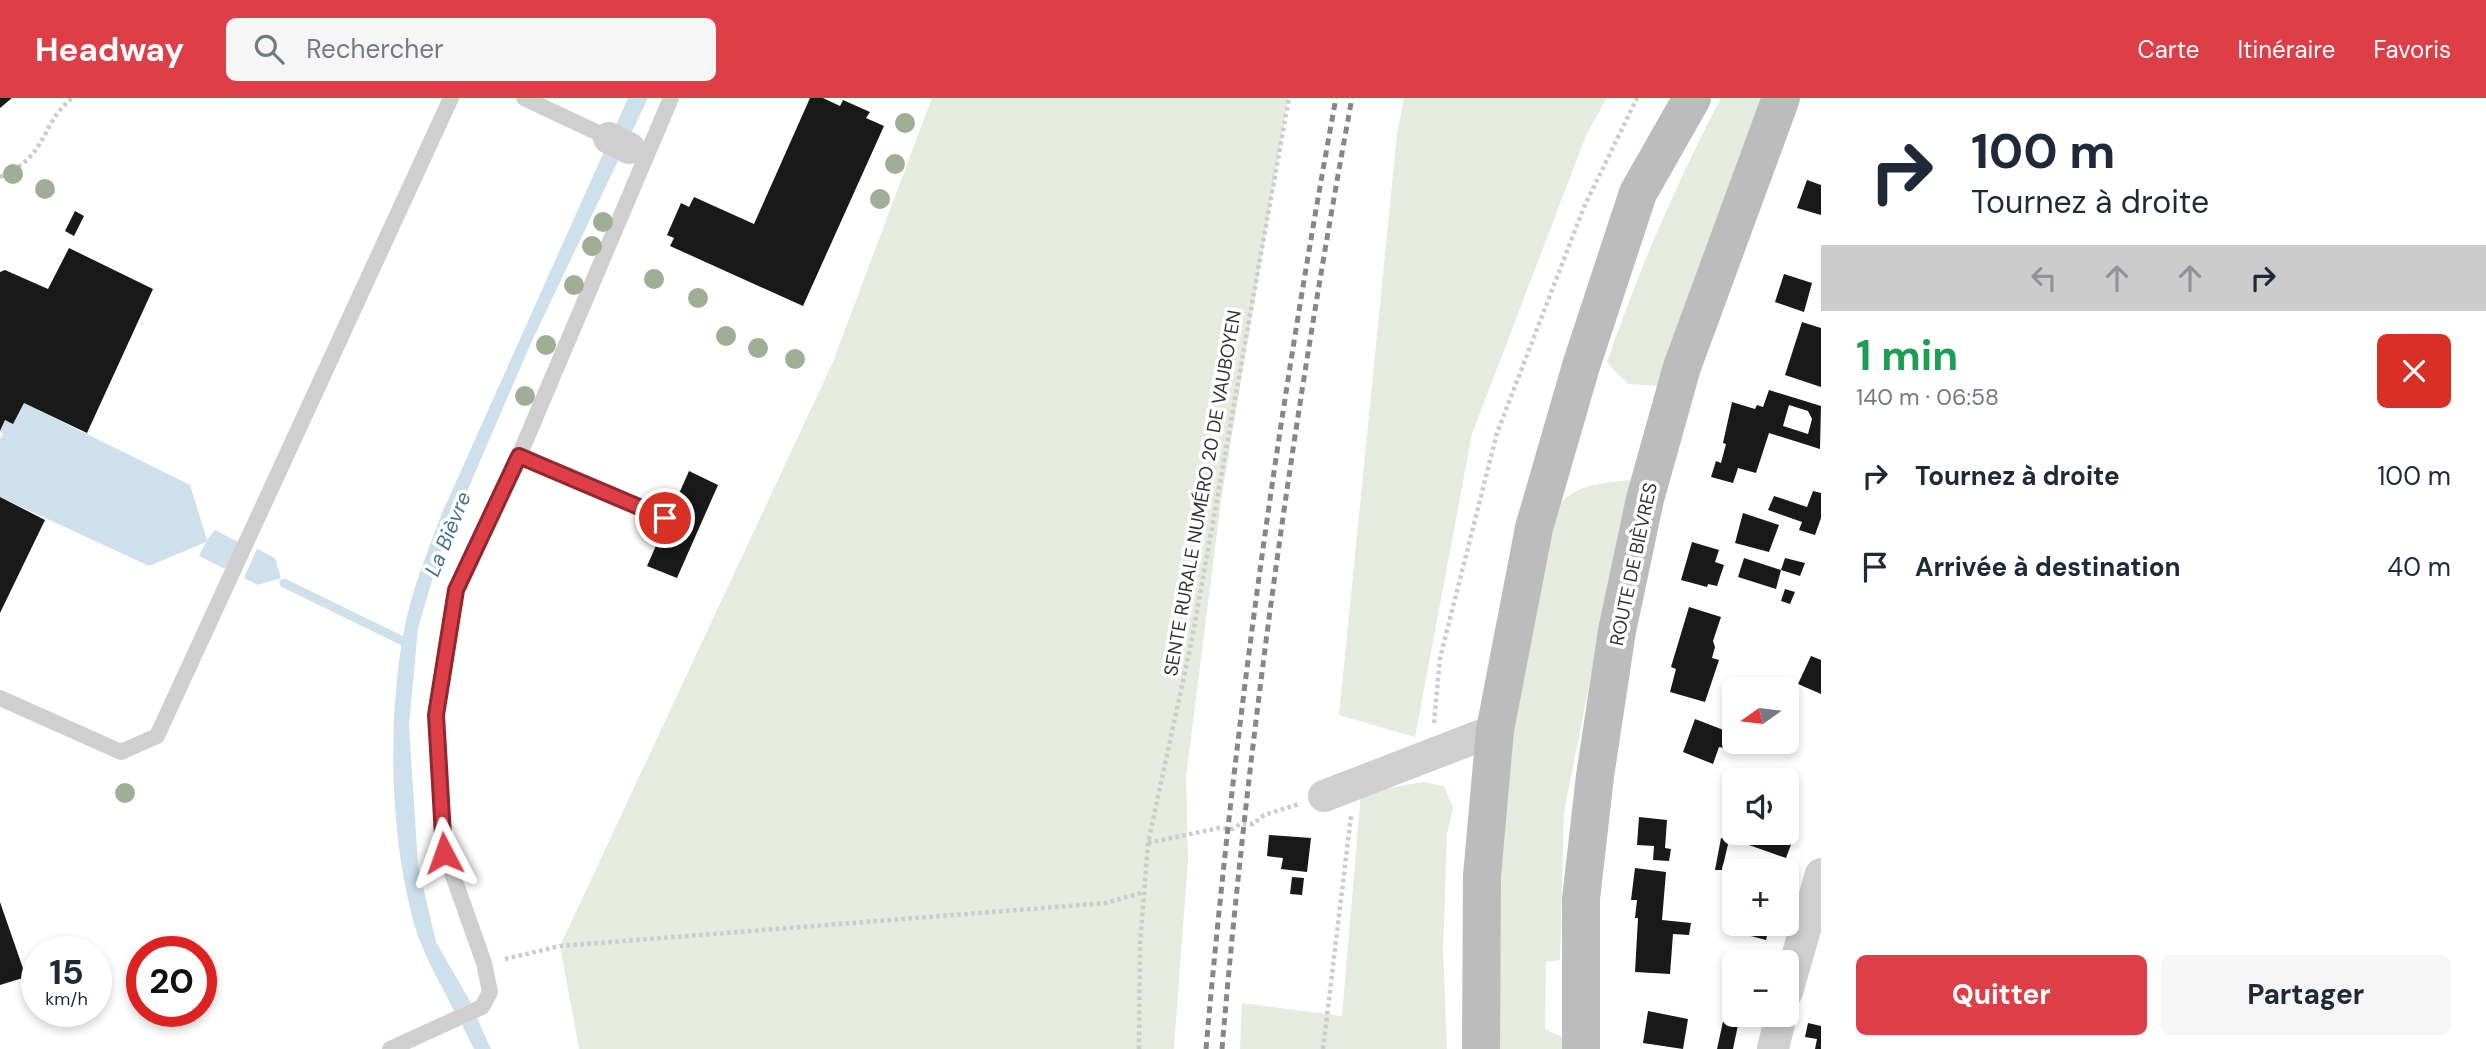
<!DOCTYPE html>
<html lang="fr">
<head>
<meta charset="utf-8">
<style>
  body { margin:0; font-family:"DM Sans",sans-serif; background:#f6f6f7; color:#1f2937; height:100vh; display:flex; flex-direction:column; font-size:26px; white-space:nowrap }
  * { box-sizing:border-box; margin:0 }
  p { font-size:23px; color:#747a83 }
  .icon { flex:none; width:38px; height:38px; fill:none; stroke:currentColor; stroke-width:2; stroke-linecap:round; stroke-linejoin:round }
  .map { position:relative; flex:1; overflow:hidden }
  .drawer { display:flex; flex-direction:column; background:#fff; width:665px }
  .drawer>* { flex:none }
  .banner { background:#fff; color:#1f2937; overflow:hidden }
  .needle { width:46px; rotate:256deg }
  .controls { position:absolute; left:1722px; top:579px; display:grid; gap:14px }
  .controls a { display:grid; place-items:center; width:77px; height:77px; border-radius:10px; background:#fff; box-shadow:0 4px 10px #0003; font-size:35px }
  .speed { position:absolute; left:21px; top:838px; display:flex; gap:14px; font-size:35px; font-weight:700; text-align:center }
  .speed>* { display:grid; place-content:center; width:91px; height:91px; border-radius:50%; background:#fff; box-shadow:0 4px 10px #0003; line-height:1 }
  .speed small { font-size:18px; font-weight:400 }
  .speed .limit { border:10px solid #d22; background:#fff; color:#111 }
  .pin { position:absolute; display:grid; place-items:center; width:60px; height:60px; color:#fff; margin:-30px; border:4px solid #fff; border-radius:50%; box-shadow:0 2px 7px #0007 }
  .me { position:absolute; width:77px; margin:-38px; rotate:356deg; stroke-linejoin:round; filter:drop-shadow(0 0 5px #0008) }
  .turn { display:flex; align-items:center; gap:24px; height:147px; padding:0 35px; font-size:32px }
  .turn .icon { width:91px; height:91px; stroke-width:2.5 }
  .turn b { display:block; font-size:49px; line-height:60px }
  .lanes { display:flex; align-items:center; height:66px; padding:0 35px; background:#0003; justify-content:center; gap:35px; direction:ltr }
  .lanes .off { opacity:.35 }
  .round { display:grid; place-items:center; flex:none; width:74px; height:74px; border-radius:10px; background:#f6f6f7 }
  .head { display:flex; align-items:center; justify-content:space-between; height:119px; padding:0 35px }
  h1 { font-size:42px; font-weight:700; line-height:52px; color:#1e9e55 }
  .button { display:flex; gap:14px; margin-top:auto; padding:14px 35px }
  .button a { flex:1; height:80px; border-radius:10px; background:#de3e47; color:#fff; font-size:28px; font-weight:700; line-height:80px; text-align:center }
  .button a+a { background:#f6f6f7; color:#1f2937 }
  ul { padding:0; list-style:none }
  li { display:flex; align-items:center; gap:21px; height:91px; padding:0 35px }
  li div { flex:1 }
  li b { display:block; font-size:26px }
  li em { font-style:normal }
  header { display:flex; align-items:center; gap:42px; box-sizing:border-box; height:98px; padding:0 35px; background:#de3e47; color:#fff }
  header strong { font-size:33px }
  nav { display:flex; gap:38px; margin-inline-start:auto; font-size:24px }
  .search { width:490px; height:63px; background:#f6f6f7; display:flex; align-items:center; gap:18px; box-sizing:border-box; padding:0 24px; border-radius:10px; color:#747a83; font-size:26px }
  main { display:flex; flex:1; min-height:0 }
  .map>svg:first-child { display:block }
  .green { fill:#e5ebde }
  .water { fill:#cee0ec }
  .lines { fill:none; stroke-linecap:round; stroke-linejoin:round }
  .stream { stroke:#cee0ec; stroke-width:9 }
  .building { fill:#191919; fill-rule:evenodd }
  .path { stroke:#ccc; stroke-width:4.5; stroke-dasharray:3.5 3.5; stroke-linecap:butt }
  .lane { stroke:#cfcfcf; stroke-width:16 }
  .street { stroke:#cfcfcf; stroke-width:32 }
  .secondary { stroke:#bcbcbc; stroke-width:38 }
  .rail { stroke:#878787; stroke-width:5; stroke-dasharray:7 5; stroke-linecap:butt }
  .tree { fill:#a1ae96 }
  .route-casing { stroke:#90282e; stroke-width:18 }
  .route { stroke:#de3e47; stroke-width:12 }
  .labels { text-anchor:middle; stroke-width:7; stroke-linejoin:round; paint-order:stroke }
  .street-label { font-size:19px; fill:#323232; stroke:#fff }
  .water-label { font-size:21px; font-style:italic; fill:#427192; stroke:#fff }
</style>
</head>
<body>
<header>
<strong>Headway</strong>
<div class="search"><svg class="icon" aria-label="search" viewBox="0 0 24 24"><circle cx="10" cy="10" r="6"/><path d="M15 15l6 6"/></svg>Rechercher</div>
<nav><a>Carte</a><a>Itinéraire</a><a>Favoris</a></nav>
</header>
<main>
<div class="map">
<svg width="1821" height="951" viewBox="0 0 1821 951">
  <rect width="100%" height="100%" fill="#fff"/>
  <!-- green -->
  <g class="green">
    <polygon points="932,0 1288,0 1221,403 1186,679 1188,761 1174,951 579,951 560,848 833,264"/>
    <polygon points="1404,0 1607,0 1587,35 1472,336 1415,639 1339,617 1397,36"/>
    <path d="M1721,0h48l-111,288 -30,-2 -21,-21c31,-92 69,-179 114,-265z"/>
    <path d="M1630,382l-66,332 -4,148 -14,2 -1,67 19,9 1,11h-69v-125l20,-232 35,-179c25,-29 42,-29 79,-33z"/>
    <polygon points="1423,684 1444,688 1453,709 1447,736 1443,853 1447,951 1240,951 1242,905 1342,918 1361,695"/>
  </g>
  <!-- water -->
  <g class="water">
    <path d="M628,0h20l-117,245 -91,211 -22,74 -9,98 9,139 18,77 35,61 -17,8c-12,-25 -28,-51 -37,-78 -27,-87 -30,-208 -14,-297 7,-42 24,-83 39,-123z"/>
    <polygon points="24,305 190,387 207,442 215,432 240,445 225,471 199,458 206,444 149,468 0,399 0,341 3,336 0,334 5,322 13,325"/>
    <polygon points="257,451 275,460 281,480 258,487 244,480"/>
    <polygon points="477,920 491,951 474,951 462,927"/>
  </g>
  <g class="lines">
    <!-- stream -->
    <polyline class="stream" points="284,485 411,547"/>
  </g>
  <!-- building -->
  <g class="building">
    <polygon points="0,0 12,0 0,10"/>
    <polygon points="810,0 823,0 840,8 843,2 870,14 866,20 884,28 803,208 670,148 674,140 667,137 681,105 689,109 694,99 754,126"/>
    <polygon points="1807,82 1821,87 1821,117 1797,110"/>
    <polygon points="75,113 84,118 74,138 65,133"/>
    <polygon points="69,150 153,191 87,335 24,305 13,326 5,322 0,333 0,174 5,172 48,191"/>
    <polygon points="1784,176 1812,185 1804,214 1775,204"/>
    <polygon points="1802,224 1821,230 1821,289 1785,277"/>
    <path d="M1769,292l52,16 -1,43 -51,-16 -13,40 -18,-5 -5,15 -22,-6 5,-16 5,2 5,-19 -3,-1 9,-41 23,7 2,-4 6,2zM1789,307l19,6 4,8 -4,15 -25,-8z"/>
    <polygon points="689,373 718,387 677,480 647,468"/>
    <polygon points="1813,393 1821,395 1821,420 1815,437 1799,432 1802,424 1768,412 1774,398 1807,409"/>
    <polygon points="0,399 45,422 0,515"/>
    <polygon points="1743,415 1779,427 1769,454 1735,445"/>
    <polygon points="1692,444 1719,452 1715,464 1724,467 1717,488 1708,486 1707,489 1681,482"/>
    <polygon points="1744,460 1781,472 1776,491 1738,479"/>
    <polygon points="1785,460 1805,465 1800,478 1781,472"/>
    <polygon points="1785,491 1795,494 1790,506 1781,503"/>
    <polygon points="1689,509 1721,519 1713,543 1715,549 1712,560 1719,562 1705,604 1670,594 1676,571 1671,569"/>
    <polygon points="1811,558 1821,562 1821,596 1798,586"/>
    <polygon points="1695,621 1734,636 1734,644 1741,644 1737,652 1719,649 1713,666 1683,654"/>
    <polygon points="1732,674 1740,676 1739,682 1734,682 1734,690 1729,688"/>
    <polygon points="1639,719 1667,722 1665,750 1671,751 1669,763 1653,762 1654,748 1637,747"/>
    <polygon points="1787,720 1799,725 1786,760 1749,747 1754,735 1787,735"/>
    <polygon points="1269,737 1311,740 1307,774 1281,771 1283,760 1267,758"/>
    <polygon points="1721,740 1729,742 1722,772 1715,772"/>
    <polygon points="1635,770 1666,774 1662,822 1691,825 1689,837 1673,836 1670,876 1635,874 1638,820 1635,820 1637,802 1631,802"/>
    <polygon points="1292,779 1304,780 1302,797 1290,796"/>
    <polygon points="0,804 26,879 0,887"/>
    <polygon points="1750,826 1770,826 1766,842 1747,837"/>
    <polygon points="1648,913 1688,921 1683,951 1643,945"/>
    <polygon points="1724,919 1739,922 1733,951 1717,951"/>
    <polygon points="1808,925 1821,928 1821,951 1815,951 1817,941 1805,939"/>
  </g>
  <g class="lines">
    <!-- path -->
    <g class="path">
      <path d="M0,79c50,-22 39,-52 72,-79"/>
      <polyline points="1434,625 1440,560 1497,335 1584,109 1637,0"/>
      <polyline points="1148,745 1219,730 1233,731 1240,726 1253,726 1264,717 1299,706"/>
      <polyline points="505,861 560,848 1106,805 1144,794"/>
      <polyline points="1139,951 1140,846 1148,745 1192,541 1289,0"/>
      <polyline points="1323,951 1351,718"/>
    </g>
    <!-- lane -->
    <g class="lane">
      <polyline points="524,0 609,40"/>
      <polyline points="519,358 665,420"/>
      <polyline points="0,600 121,654 157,638 451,0"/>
      <polyline points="390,951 482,909 490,894 484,865 445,755 436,617 456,492 519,358 671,0"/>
    </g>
    <!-- street -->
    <g class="street">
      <polyline points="609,40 629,50"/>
      <polyline points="1324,698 1495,632"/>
      <polyline points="1787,894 1821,776"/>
      <polyline points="1773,951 1781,917"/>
    </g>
    <!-- secondary -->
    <g class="secondary">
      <polyline points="1481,951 1482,778 1495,632 1534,430 1581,268 1638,95 1692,0"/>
      <polyline points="1581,951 1581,801 1595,678 1617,533 1645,401 1682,269 1781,0"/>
    </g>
    <!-- rail -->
    <g class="rail">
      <path d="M1206,951c28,-319 72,-636 130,-951"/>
      <path d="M1222,951c27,-319 72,-637 130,-951"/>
    </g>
  </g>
  <!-- trees -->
  <g class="tree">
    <circle cx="905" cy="25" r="10"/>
    <circle cx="895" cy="66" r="10"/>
    <circle cx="13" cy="76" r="10"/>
    <circle cx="45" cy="91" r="10"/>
    <circle cx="880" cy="101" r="10"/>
    <circle cx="603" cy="124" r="10"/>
    <circle cx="592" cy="148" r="10"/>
    <circle cx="654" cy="181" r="10"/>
    <circle cx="574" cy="187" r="10"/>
    <circle cx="698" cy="200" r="10"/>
    <circle cx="726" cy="238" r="10"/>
    <circle cx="546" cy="247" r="10"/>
    <circle cx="758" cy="250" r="10"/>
    <circle cx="795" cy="261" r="10"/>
    <circle cx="525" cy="298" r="10"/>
    <circle cx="125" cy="695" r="10"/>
  </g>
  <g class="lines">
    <defs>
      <polyline id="route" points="444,755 436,617 456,492 519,358 665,420"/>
    </defs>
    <!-- route casing -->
    <use href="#route" class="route-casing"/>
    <!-- route -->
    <use href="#route" class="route"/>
  </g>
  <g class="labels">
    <!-- street labels -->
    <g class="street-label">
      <text transform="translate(1202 395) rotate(-80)" y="7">SENTE RURALE NUMÉRO 20 DE VAUBOYEN</text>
      <text transform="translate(1633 466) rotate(-78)" y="7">ROUTE DE BIÈVRES</text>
    </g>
    <!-- water labels -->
    <g class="water-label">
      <text transform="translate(448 436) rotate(-68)" y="7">La Bièvre</text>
    </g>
  </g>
</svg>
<div class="controls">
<a><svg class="needle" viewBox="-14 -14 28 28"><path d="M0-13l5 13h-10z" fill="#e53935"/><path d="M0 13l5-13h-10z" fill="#747a83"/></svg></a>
<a><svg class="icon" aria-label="sound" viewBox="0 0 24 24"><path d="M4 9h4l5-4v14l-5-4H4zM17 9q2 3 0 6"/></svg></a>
<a>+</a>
<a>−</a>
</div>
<div class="speed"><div>15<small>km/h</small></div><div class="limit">20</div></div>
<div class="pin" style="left:665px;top:420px;background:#d93025"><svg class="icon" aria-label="arrive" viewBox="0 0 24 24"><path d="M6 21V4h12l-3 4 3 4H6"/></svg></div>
<svg class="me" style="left:444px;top:755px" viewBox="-20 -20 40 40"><path d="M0-17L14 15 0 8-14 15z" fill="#de3e47" stroke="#fff" stroke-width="4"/></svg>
</div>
<section class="drawer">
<div class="banner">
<div class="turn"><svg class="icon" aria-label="right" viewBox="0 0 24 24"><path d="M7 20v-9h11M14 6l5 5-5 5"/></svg><div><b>100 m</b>Tournez à droite</div></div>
<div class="lanes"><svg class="icon off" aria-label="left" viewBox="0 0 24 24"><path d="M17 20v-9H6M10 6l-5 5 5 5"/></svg><svg class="icon off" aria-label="ahead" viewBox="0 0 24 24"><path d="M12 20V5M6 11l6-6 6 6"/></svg><svg class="icon off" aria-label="ahead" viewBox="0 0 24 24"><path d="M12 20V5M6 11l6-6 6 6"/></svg><svg class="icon" aria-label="right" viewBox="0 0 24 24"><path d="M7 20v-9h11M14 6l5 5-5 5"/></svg></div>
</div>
<div class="head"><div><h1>1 min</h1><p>140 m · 06:58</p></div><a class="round" style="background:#d93025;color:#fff"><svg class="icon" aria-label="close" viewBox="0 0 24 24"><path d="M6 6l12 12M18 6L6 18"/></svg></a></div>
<ul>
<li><svg class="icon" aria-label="right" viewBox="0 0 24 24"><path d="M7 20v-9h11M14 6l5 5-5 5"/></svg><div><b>Tournez à droite</b></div><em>100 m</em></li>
<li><svg class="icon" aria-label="arrive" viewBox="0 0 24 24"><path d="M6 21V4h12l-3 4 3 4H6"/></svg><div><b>Arrivée à destination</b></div><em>40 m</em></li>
</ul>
<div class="button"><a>Quitter</a><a>Partager</a></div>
</section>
</main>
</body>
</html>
